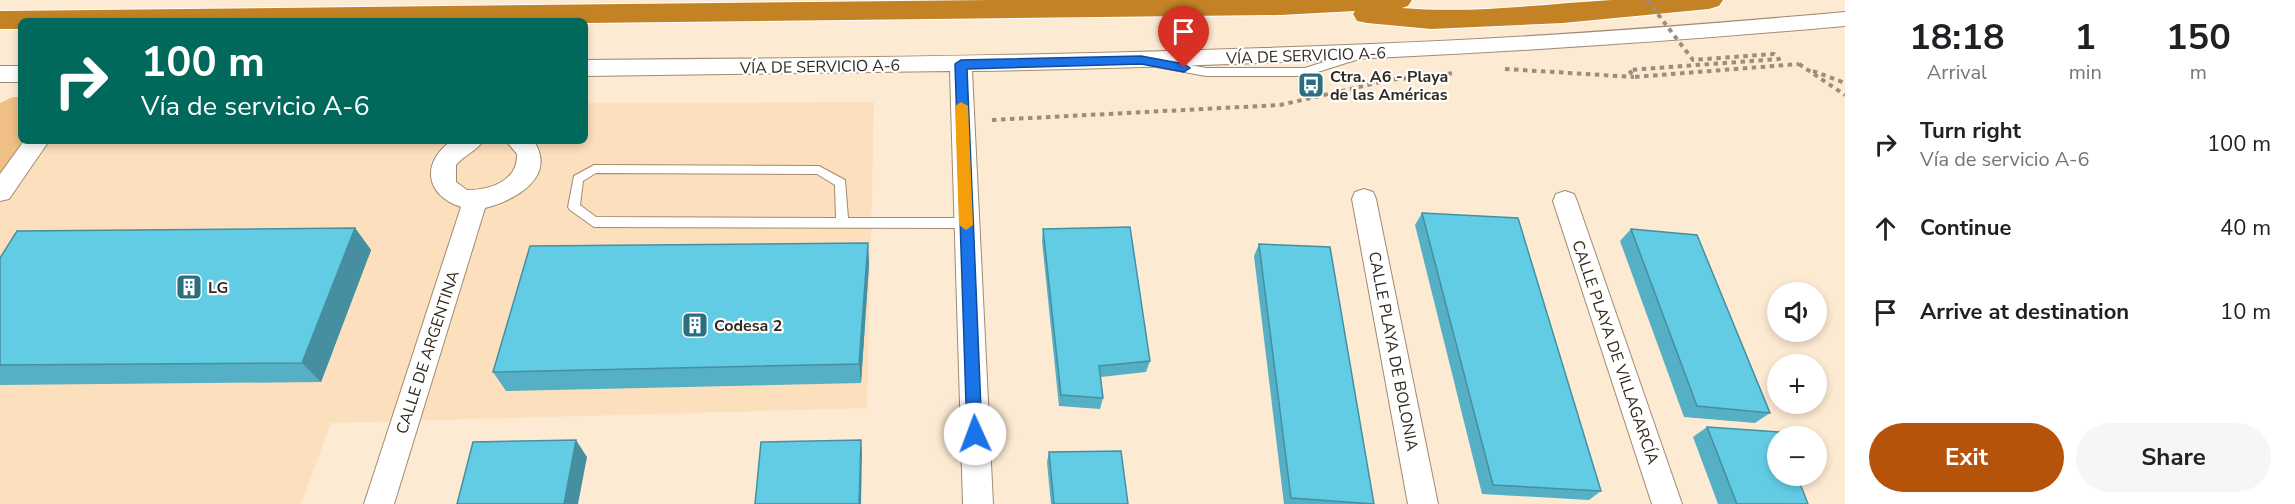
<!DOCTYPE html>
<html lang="en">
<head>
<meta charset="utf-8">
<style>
  body { margin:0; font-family:"Nunito Sans",sans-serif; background:#f6f6f6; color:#202124; height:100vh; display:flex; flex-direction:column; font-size:22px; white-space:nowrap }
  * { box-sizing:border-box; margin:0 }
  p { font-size:20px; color:#757577 }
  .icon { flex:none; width:33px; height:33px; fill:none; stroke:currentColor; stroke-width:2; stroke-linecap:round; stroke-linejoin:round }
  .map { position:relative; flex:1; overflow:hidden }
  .side { display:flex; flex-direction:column; background:#fff; width:450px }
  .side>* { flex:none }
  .top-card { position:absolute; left:18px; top:18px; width:570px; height:126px; border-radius:9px; box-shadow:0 3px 9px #0003; background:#00695c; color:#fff; overflow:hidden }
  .buttons { position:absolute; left:1767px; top:282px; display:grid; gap:12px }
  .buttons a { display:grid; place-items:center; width:60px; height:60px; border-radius:50%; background:#fff; box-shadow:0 3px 9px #0003; font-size:30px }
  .pin { position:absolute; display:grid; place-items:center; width:51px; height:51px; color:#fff; margin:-62px -26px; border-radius:50% 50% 50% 0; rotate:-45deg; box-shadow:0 0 6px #0007 }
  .pin .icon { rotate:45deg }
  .me { position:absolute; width:66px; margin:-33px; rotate:358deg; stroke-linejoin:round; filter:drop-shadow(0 0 4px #0008) }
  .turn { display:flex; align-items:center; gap:21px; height:126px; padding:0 24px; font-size:27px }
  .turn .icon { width:78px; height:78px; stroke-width:2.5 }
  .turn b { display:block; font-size:42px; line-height:51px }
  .eta { display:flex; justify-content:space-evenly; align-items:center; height:102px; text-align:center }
  .eta b { font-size:36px; font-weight:700; line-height:42px }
  .action { display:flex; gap:12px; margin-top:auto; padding:12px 24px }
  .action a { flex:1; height:69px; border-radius:36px; background:#b45309; color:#fff; font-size:24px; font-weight:700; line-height:69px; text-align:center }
  .action a+a { background:#f6f6f6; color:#202124 }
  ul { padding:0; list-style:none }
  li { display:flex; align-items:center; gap:18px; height:84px; padding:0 24px }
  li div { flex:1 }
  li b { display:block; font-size:22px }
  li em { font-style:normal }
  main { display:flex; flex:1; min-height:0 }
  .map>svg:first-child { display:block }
  .built { fill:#fcdfbc }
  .green { fill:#efbf85 }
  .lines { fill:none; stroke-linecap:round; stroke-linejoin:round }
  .lane-casing { stroke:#a08a70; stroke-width:2 }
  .street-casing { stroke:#a08a70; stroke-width:2 }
  .highway-casing { stroke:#fff; stroke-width:2 }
  .path { stroke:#9c8e7d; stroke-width:4; stroke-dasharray:4.5 4.5; stroke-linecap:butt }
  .lane { fill:#fff; fill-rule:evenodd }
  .street { fill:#fff; fill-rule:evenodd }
  .highway { fill:#c38325; fill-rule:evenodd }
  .path-bridge { stroke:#9c8e7d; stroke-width:4; stroke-dasharray:4.5 4.5; stroke-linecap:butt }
  .wall { fill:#55afc5 }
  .shaded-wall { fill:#458fa0 }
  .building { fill:#63cce5; stroke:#458fa0; stroke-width:1.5 }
  .route { fill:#1a73e8; stroke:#114b97; stroke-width:1.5 }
  .slow { fill:#f59e0b }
  .labels { text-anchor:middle; stroke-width:4.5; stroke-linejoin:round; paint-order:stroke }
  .street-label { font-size:16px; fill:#32291f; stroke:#fff }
  .poi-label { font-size:16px; font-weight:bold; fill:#32291f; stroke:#fff; text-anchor:start }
</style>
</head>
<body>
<main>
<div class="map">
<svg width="1845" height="504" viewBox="0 0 1845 504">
  <rect width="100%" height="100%" fill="#fdead3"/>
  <!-- built -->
  <polygon class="built" points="874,102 867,408 331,423 301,504 0,504 0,105 21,141 585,141 585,103"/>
  <!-- green -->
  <polygon class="green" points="13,97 21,97 21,141 23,141 0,175 0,103"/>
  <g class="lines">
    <defs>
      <g id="lane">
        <polygon points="1358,51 1363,55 1362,58 1305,76 1206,76 1157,67 1152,63 1157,59 1206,68 1305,68"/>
        <path d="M594,165l225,1 26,14 3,38h118l4,2 2,3 -2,3 -4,2 -372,-1 -24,-17 -2,-3 6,-31zM596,173l221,1 18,11 1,33 -240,-1 -16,-12 3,-24z"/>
      </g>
      <g id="street">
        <path d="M1845,12v14c-291,26 -581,40 -873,45l21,433h-30l-13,-433 -365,5v-16c262,-2 524,-5 786,-16 158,-6 316,-18 474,-32z"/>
        <rect x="0" y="66" width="21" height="16"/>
        <polygon points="24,141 49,141 9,199 0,201 0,174"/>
        <path d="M451,141h32c-6,10 -19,14 -27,24v17l11,8c22,0 51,-8 50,-36l-11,-13h28c23,37 -19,59 -49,67l-91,296h-30l97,-297c-36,-12 -40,-44 -10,-66z"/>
        <polygon points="1364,189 1373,192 1376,199 1438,504 1408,504 1352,199 1355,192"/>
        <polygon points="1565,191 1574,194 1577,201 1682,504 1652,504 1553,201 1556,194"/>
      </g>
      <path id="highway" d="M991,0h421l-4,6 -6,2c70,6 141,-4 210,-8 37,0 74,0 111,0l-4,6 -10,3 -146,14 -132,6 -64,-6 -10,-2 -4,-7 2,-3 -74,4 -696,8v-2h-564v8h-21v-18z"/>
    </defs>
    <!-- lane casing -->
    <use href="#lane" class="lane-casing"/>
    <!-- street casing -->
    <use href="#street" class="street-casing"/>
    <!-- highway casing -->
    <use href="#highway" class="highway-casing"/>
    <!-- path -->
    <g class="path">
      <polyline points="1799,64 1845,95"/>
      <polyline points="1505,69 1634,77"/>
      <polyline points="1813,71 1845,83"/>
      <polyline points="992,120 1280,105 1390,80 1455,73"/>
    </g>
    <!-- lane -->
    <use href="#lane" class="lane"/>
    <!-- street -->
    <use href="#street" class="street"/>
    <!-- highway -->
    <use href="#highway" class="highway"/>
    <!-- path-bridge -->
    <polyline class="path-bridge" points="1647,0 1693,60 1774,54 1779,59 1629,70 1634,77 1799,64"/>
  </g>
  <!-- wall -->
  <g class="wall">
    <polygon points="1422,213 1601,491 1589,500 1482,494 1415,225"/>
    <polygon points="355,228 371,250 321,382 0,385 0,258"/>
    <polygon points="1043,229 1150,361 1146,372 1101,377 1103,398 1100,409 1059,406 1042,241"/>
    <polygon points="1631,229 1770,413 1755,423 1684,417 1620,241"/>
    <polygon points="868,243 869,264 861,383 506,391 493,372"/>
    <polygon points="1259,244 1373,504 1284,504 1254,256"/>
    <polygon points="1707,427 1808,504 1718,504 1693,437"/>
    <polygon points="1049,452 1128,504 1051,504 1047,462"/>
  </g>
  <!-- shaded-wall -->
  <g class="shaded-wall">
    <polygon points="355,228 371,250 321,382 302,363"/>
    <polygon points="868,243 869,264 861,383 859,364"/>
    <polygon points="576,440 587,457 578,504 564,504"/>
    <polygon points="861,440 862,453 861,504 859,504"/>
  </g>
  <!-- building -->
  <g class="building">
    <polygon points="1422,213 1518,218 1601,491 1493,485"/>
    <polygon points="1130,227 1150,361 1099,366 1103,398 1061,395 1043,229"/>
    <polygon points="355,228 302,363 0,365 0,258 17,231"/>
    <polygon points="1631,229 1697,235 1770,413 1697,406"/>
    <polygon points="868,243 859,364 493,372 530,246"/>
    <polygon points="1259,244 1330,247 1374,504 1291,498"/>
    <polygon points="1707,427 1779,432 1781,436 1778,436 1778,476 1797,476 1808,504 1737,504"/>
    <polygon points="576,440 564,504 457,504 473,442"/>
    <polygon points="861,440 859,504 755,504 761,442"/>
    <polygon points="1121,451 1128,504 1054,504 1049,452"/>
  </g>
  <!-- route -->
  <polygon class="route" points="1141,56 1184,64 1190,68 1184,72 1141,64 967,69 982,434 980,439 975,441 969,439 967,434 955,64 961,60"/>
  <!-- slow -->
  <polygon class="slow" points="961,102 968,106 973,225 966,230 959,225 955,106"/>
  <!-- icons -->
  <defs>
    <symbol id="bus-square" viewBox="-11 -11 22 22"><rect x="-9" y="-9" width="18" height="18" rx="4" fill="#2b6f7f" stroke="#fff"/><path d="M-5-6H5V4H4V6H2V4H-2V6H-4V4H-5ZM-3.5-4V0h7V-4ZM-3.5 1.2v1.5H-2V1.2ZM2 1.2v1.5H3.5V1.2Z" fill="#fff"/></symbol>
    <symbol id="building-square" viewBox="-11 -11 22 22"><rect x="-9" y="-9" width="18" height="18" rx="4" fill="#2b6f7f" stroke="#fff"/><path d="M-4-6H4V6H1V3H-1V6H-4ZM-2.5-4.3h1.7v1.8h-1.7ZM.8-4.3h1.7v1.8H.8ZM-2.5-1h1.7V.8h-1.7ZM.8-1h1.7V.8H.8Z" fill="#fff"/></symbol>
  </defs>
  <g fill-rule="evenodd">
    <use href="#bus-square" x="1296" y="70" width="30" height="30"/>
    <use href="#building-square" x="174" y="272" width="30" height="30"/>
    <use href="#building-square" x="680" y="310" width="30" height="30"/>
  </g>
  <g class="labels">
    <!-- street labels -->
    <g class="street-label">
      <text transform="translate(1306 55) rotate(-2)" y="6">VÍA DE SERVICIO A-6</text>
      <text transform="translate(820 66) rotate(-1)" y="6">VÍA DE SERVICIO A-6</text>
      <text transform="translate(1394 351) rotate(79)" y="6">CALLE PLAYA DE BOLONIA</text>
      <text transform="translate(427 352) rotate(-72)" y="6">CALLE DE ARGENTINA</text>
      <text transform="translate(1616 352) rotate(71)" y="6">CALLE PLAYA DE VILLAGARCÍA</text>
    </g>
    <!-- poi labels -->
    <g class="poi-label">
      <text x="1330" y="82">Ctra. A6 - Playa<tspan x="1330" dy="18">de las Américas</tspan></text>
      <text x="208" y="293">LG</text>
      <text x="714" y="331">Codesa 2</text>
    </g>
  </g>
</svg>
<div class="buttons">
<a><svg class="icon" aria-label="sound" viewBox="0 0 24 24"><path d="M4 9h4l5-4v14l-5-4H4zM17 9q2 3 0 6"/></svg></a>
<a>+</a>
<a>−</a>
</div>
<div class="pin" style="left:1184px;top:68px;background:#d93025"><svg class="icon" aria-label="arrive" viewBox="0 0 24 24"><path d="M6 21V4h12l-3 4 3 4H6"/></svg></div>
<svg class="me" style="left:975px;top:434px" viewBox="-20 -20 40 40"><circle r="19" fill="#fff"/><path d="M0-13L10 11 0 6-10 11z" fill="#1a73e8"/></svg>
<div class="top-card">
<div class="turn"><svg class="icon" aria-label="right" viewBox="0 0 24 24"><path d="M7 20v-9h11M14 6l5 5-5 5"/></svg><div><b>100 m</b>Vía de servicio A-6</div></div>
</div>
</div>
<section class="side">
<div class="eta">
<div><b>18:18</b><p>Arrival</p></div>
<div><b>1</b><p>min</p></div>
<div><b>150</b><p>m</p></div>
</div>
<ul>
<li><svg class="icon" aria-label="right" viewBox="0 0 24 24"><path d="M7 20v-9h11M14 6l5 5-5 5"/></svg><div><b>Turn right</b><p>Vía de servicio A-6</p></div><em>100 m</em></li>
<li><svg class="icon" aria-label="ahead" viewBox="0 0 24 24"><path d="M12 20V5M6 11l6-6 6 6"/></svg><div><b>Continue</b></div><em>40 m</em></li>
<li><svg class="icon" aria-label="arrive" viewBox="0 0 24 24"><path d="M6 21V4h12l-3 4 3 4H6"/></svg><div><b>Arrive at destination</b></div><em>10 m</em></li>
</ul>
<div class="action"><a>Exit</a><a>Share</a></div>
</section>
</main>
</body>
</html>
